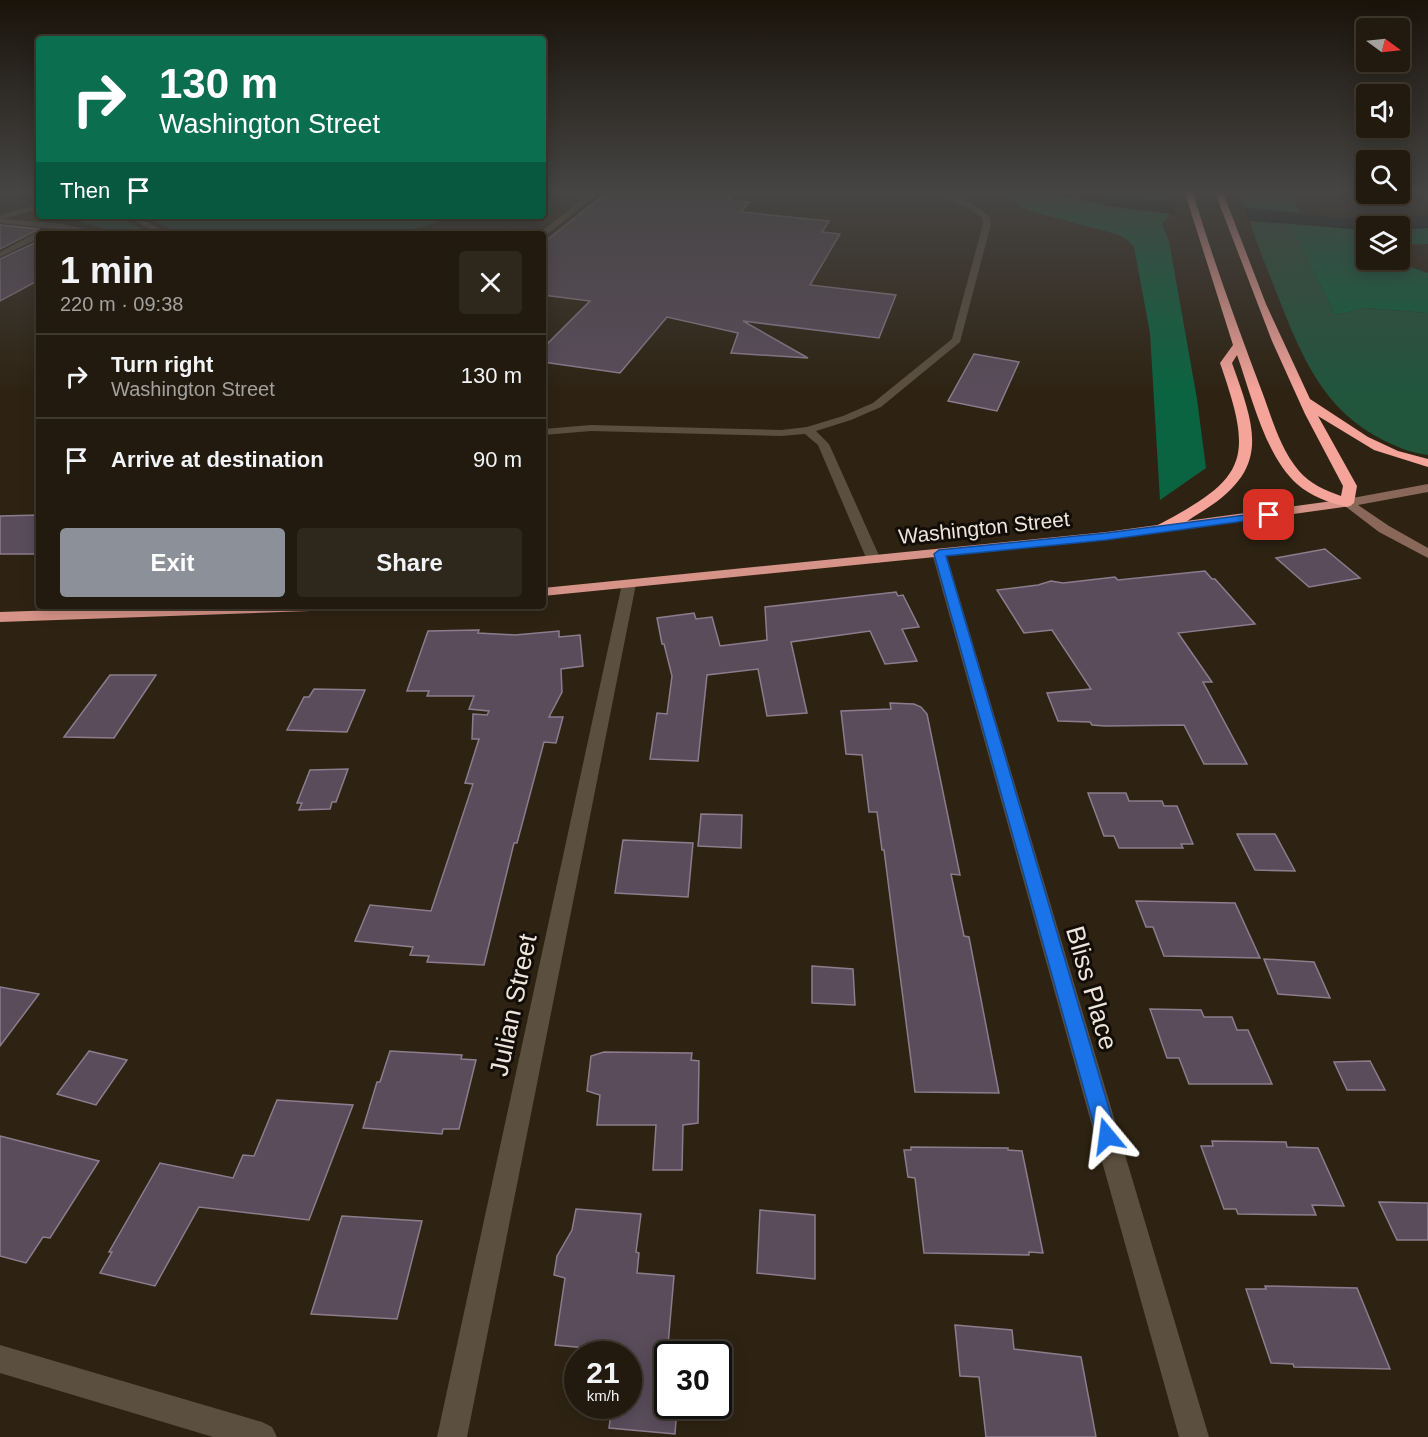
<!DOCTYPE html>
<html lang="en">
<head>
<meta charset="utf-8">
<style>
  body { margin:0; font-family:Helvetica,sans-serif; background:#2e271c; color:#f1f3f6; height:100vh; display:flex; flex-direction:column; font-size:22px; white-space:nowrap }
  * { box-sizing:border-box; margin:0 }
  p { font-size:20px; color:#a2a19e }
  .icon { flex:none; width:33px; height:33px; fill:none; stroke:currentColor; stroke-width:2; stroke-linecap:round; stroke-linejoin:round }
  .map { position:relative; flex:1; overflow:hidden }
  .panel { position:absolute; left:36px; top:231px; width:510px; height:378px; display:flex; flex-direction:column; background:#221a0e; border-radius:6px; box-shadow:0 3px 15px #0003,0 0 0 2px #3f382e }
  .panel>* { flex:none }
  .guide { position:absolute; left:36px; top:36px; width:510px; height:183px; border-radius:6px; box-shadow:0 3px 15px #0003,0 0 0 2px #3f382e; background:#0b6e4f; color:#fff; overflow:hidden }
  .needle { width:39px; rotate:105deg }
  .fabs { position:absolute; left:1356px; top:18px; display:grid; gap:12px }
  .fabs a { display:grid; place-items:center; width:54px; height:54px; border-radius:6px; background:#221a0e; box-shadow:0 3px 15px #0003,0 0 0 2px #3f382e; font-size:30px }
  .speed { position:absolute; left:564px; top:1341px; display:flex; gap:12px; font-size:30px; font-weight:700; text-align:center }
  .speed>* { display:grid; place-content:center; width:78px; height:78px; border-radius:50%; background:#221a0e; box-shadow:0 3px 15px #0003,0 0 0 2px #3f382e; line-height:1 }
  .speed small { font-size:15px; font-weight:400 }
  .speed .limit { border:3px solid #111; border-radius:9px; background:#fff; color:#111 }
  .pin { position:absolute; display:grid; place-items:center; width:51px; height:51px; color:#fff; margin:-26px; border-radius:12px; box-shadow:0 3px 9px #0006 }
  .me { position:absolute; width:66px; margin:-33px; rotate:344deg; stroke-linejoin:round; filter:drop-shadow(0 0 4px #0008) }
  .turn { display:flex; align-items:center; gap:21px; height:126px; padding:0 24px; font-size:27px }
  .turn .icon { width:78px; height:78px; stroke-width:2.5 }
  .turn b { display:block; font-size:42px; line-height:51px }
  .then { display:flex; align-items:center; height:57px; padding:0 24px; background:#0003; gap:12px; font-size:22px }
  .round { display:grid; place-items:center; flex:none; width:63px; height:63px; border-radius:6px; background:#2e271c }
  .overview { display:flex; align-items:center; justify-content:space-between; height:102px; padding:0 24px }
  h1 { font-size:36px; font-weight:600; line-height:45px }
  .action { display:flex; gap:12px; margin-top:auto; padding:12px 24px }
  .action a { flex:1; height:69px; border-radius:6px; background:#8c9099; color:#fff; font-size:24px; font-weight:600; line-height:69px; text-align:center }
  .action a+a { background:#2e271c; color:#f1f3f6 }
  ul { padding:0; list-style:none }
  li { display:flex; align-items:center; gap:18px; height:84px; padding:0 24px; border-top:2px solid #3f382e }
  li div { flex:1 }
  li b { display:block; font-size:22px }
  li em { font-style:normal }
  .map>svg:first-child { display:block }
  .green { fill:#21553c }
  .forest { fill:#0b6441 }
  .water { fill:#051219 }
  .pier { fill:#2e2313 }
  .building { fill:#5a4c5b; stroke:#8c7c8d; stroke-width:1.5 }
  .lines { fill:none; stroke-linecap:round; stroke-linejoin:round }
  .service { fill:#5b4f3f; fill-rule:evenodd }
  .minor { fill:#5b4f3f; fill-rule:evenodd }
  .tertiary { fill:#5b4f3f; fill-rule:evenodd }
  .secondary { fill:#89685a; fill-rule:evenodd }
  .trunk { fill:#d69388; fill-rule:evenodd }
  .motorway { fill:#f5a49a; fill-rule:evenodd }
  .route { fill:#1a73e8; stroke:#114b97; stroke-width:1.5 }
  .labels { text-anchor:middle; stroke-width:6; stroke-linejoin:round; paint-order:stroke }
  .street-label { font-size:21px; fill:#ece5db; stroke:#120d07 }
  .near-street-label { font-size:26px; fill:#ece5db; stroke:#120d07 }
</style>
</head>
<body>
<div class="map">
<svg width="1428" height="1437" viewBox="0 0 1428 1437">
  <rect width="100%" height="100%" fill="#2e2313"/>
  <!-- green -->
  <g class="green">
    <polygon points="61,216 116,216 152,234 122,234"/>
    <polygon points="145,216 458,216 397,234 179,234"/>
    <path d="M1250,221l40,3 45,91 31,-7 62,5v142c-16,-2 -29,-7 -43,-14 -62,-30 -84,-86 -108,-147 -9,-24 -20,-48 -27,-73z"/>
  </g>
  <!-- forest -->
  <g class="forest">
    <polygon points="997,190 1039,190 1110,207 1171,213 1162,224 1169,241 1197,399 1206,468 1160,500 1150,333 1134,247 1128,240 1116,234 1027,210"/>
    <polygon points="1084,190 1162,190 1167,201 1114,197"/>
    <polygon points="1237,190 1288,190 1300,213 1245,207"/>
    <polygon points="1290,224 1366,230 1366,246 1353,246 1366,252 1366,260 1389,260 1428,273 1428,313 1366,308 1335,315"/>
    <polygon points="1428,227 1428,244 1400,245 1400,230"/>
  </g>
  <!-- water -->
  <path class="water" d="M1039,190h42l34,7 138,11 85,10 90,-3v13l-28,2v-4h-34v5c-109,-13 -221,-11 -327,-41z"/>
  <!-- pier -->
  <polygon class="pier" points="1173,198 1243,204 1250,224 1177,216"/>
  <!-- building -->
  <g class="building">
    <polygon points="610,190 652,193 656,190 731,190 726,194 734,195 729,200 749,202 741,212 829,221 822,232 840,234 810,285 896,295 879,338 743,321 808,358 731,353 738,333 667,317 620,373 543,362 543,348 590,301 543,295 543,243"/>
    <polygon points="0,225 39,229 39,231 35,231 0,249"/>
    <polygon points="39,241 39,280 0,301 0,259"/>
    <polygon points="974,354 1019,362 997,411 948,401"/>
    <polygon points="39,515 39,554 0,554 0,516"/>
    <polygon points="1325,549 1360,578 1309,587 1276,558"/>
    <polygon points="1205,571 1212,579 1215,579 1255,624 1178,633 1212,682 1203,682 1247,764 1204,764 1184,725 1105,726 1092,725 1090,722 1058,721 1047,693 1091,689 1052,630 1024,633 997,590 1038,585 1051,581 1063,583 1115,577 1118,580"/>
    <polygon points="896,592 898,596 903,595 919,627 902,629 917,661 885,664 870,631 791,642 807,713 767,716 758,669 707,675 698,761 650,759 657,713 667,714 672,676 664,644 662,644 657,618 694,613 696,619 712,617 720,646 767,640 765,607"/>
    <polygon points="479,630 478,633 515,635 559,631 559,637 580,635 583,666 561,669 562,692 549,717 563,717 556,743 544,742 517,843 514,843 484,965 427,962 429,956 410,955 413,947 355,941 370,905 431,911 473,784 465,783 479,739 472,739 473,714 487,715 489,711 469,709 474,696 427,696 429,691 407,691 428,631"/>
    <polygon points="110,675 156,675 114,738 64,737"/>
    <polygon points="314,689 365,690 347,732 287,730 304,697 309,697"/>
    <polygon points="890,703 914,704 921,707 927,714 960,875 951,874 964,936 969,937 999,1093 915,1092 884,850 882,850 877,812 869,812 862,755 846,754 841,711 891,709"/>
    <polygon points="348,769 336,802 332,802 330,809 299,810 302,803 297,803 310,770"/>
    <polygon points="1088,793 1126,793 1129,801 1162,801 1164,806 1177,806 1193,844 1181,844 1183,848 1119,848 1114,836 1104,836"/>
    <polygon points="701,814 742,815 741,848 698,846"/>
    <polygon points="1237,834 1275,834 1295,871 1255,870"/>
    <polygon points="623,840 693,843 688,897 615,893"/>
    <polygon points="1136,901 1235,903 1260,958 1164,956 1153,927 1146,927"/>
    <polygon points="1264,959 1314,962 1330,998 1278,994"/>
    <polygon points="812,966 853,969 855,1005 812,1003"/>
    <polygon points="0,987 39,994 0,1046"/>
    <polygon points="1150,1009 1201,1010 1204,1017 1232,1017 1237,1030 1248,1030 1272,1084 1189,1084 1179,1058 1167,1058"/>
    <polygon points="89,1051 127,1060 96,1105 57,1094"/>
    <polygon points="390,1051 462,1055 461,1059 476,1060 459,1129 443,1129 442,1134 363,1128 377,1082 380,1082"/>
    <polygon points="604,1052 692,1053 691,1060 699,1061 698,1123 683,1125 682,1170 653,1170 656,1125 597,1125 600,1095 587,1091 591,1056"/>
    <polygon points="1370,1061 1385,1090 1347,1090 1334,1062"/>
    <polygon points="277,1100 353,1105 309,1220 199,1207 155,1286 100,1273 112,1252 109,1252 160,1163 233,1178 243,1155 254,1156"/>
    <polygon points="0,1136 99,1161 50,1238 43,1237 26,1263 0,1256"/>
    <polygon points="1212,1141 1286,1142 1287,1147 1318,1148 1344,1206 1312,1205 1316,1215 1238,1214 1236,1209 1224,1209 1201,1146 1213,1146"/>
    <polygon points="911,1147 1008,1148 1008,1150 1022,1151 1043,1253 1029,1252 1029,1255 924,1253 915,1178 908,1177 904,1150 911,1150"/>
    <polygon points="1379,1202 1428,1203 1428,1240 1397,1240"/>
    <polygon points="576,1209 641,1214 636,1252 639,1253 637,1273 674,1276 668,1345 682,1347 681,1354 668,1354 668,1406 677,1406 675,1434 609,1428 612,1406 628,1406 628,1354 618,1354 618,1351 555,1345 565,1278 554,1275 557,1256 572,1230"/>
    <polygon points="760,1210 815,1215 815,1279 757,1273"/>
    <polygon points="342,1216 422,1221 397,1319 311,1314"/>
    <polygon points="1265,1286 1357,1288 1390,1369 1294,1367 1293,1364 1271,1363 1246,1289 1266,1289"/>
    <polygon points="955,1325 1012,1330 1014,1349 1081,1357 1096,1437 986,1437 979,1377 960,1376"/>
  </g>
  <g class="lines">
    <!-- service -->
    <g class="service">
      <polygon points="594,190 602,190 545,236 538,234"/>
      <path d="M919,190c23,0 54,11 71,27l1,7 -31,118 -79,65 -30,13 -35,11 13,13 52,116 -2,3h-10l-2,-3 -49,-115 -13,-11 -24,2 -190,-5 -48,4v-6l48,-4 190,5 26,-3 36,-11 30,-13 79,-64 31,-115 -1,-6 -14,-10z"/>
    </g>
    <!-- minor -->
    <g class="minor">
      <polygon points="24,190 31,190 39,199 39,209 3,219 62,224 107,234 0,223 0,215 36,205"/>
      <polygon points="36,233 42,234 39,234 39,238 0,257 0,252"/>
      <polygon points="939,549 946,553 1209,1437 1179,1437 932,553"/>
      <polygon points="629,580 636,584 467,1437 437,1437 622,584"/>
      <polygon points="0,1345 262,1422 272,1427 277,1437 213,1437 0,1373"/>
    </g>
    <!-- tertiary -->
    <polygon class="tertiary" points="126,216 136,216 169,234 159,234"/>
    <!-- secondary -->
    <polygon class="secondary" points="1428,484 1428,492 1358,505 1389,526 1428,548 1428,558 1379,532 1341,503 1347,499"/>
    <!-- trunk -->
    <g class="trunk">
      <polygon points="1347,499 1351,500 1353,503 1351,506 1106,540 543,596 543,588 1106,532"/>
      <polygon points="177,606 317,606 310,611 0,622 0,612"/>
    </g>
    <!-- motorway -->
    <path class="motorway" d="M1184,190h8c21,70 46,138 72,207 9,25 17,53 35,74 11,13 26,19 42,25l2,-10 -38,-72 -33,-73 -58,-151h8l44,114 44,95 58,38 30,14 30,8v8l-54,-17 -56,-34 39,70 -3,17 -7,4c-17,-4 -37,-11 -50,-23 -32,-28 -46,-90 -60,-129l-5,8c25,70 39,107 -34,151 -11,7 -29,21 -42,18l-2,-3 2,-3c92,-48 98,-66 64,-163l13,-18z"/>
  </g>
  <!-- sky -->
  <linearGradient id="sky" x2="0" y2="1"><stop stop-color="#19130a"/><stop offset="0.49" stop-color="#464544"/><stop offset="1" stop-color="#464544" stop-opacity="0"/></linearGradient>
  <rect width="1428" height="391" fill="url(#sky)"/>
  <!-- route -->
  <polygon class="route" points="1269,512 1275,515 1273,517 1106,540 946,556 1117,1136 1114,1143 1107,1146 1100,1143 1097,1136 934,554 939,550 1106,533"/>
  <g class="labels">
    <!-- street labels -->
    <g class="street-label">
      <text transform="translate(984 528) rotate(-6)" y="7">Washington Street</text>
    </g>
    <!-- near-street labels -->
    <g class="near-street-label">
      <text transform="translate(1092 988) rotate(74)" y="9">Bliss Place</text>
      <text transform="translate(513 1005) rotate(-78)" y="9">Julian Street</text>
    </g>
  </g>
</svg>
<div class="fabs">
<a><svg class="needle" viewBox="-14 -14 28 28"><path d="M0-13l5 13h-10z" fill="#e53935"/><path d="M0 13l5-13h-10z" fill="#a2a19e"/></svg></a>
<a><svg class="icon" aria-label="sound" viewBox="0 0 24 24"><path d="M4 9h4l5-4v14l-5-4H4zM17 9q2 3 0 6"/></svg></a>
<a><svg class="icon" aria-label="search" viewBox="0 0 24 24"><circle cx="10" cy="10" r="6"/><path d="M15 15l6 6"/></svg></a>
<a><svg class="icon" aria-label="layers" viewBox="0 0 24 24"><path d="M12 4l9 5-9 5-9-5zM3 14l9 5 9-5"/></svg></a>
</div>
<div class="speed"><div>21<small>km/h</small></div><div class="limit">30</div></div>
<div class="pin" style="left:1269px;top:515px;background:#d93025"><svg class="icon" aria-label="arrive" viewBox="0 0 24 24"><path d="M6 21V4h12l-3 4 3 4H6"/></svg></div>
<svg class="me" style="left:1107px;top:1136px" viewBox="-20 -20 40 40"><path d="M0-17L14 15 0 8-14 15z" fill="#1a73e8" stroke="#fff" stroke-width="4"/></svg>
<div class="guide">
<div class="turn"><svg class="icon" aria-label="right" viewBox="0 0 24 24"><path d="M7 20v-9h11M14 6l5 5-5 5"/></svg><div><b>130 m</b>Washington Street</div></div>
<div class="then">Then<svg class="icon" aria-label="arrive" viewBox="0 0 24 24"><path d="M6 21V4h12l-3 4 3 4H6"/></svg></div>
</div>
<section class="panel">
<div class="overview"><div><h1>1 min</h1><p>220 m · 09:38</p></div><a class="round"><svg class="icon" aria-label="close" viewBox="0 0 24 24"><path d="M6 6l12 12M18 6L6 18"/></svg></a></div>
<ul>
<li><svg class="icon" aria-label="right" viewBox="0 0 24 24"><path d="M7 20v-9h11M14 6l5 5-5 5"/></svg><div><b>Turn right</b><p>Washington Street</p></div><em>130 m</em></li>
<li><svg class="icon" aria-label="arrive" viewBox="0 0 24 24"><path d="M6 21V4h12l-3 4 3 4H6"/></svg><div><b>Arrive at destination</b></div><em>90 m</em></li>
</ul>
<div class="action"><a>Exit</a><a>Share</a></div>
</section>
</div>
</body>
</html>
